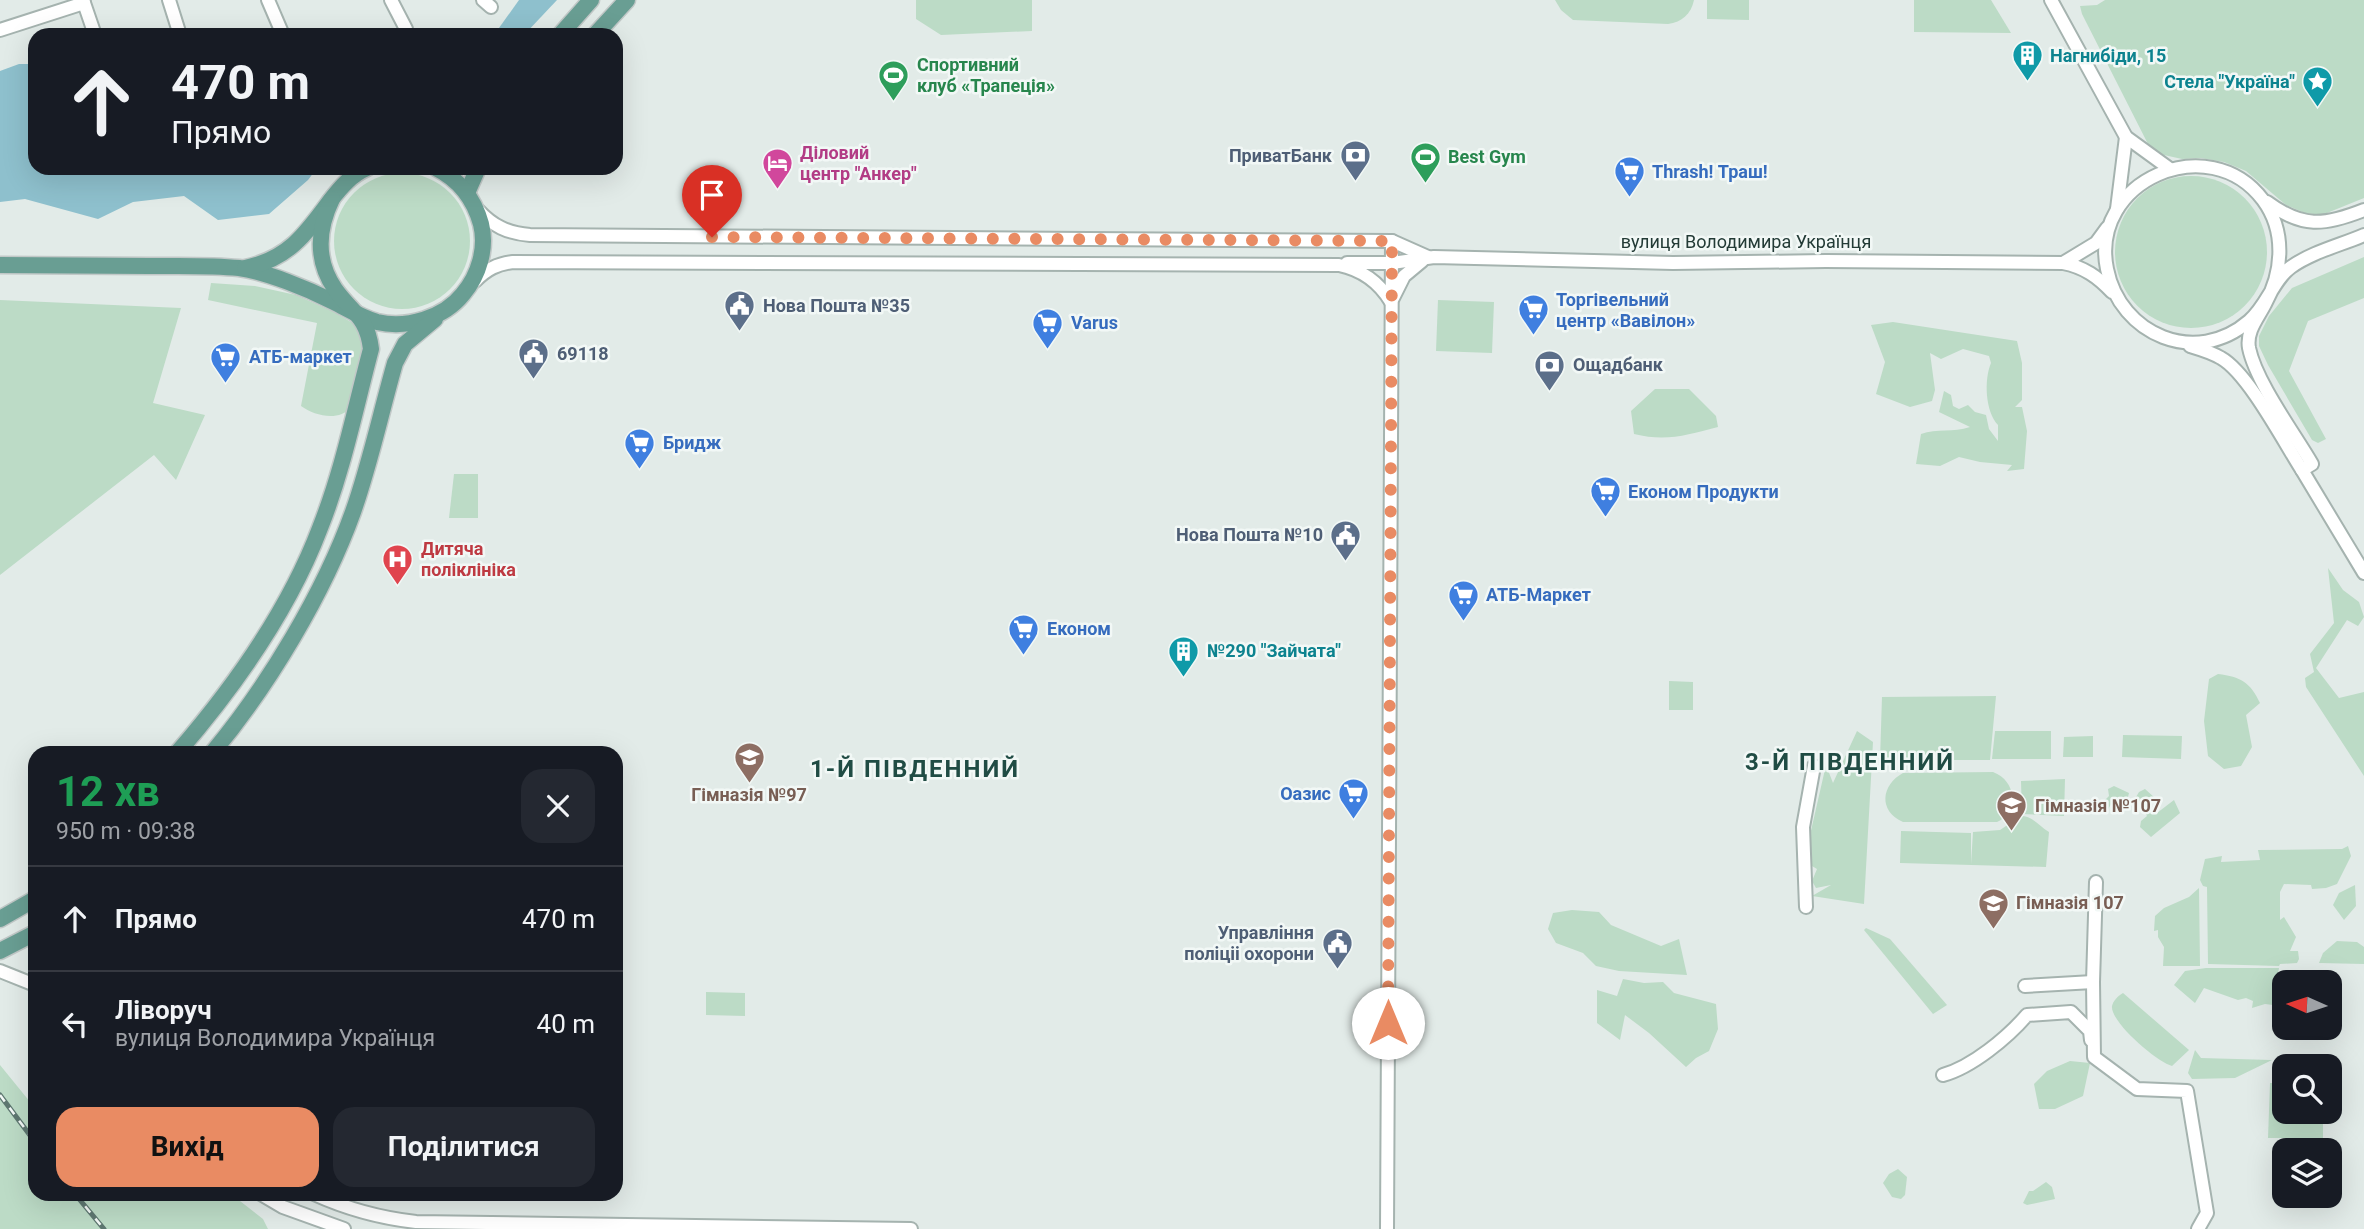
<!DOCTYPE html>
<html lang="uk">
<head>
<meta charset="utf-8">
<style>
  body { margin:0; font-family:Roboto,sans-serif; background:#242831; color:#f1f3f6; height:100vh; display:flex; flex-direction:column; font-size:26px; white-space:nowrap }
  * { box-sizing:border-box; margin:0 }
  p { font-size:23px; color:#9ea1a6 }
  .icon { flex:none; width:38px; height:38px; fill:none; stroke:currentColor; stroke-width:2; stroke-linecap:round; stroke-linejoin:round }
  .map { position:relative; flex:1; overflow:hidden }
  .drawer { position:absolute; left:28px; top:746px; width:595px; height:455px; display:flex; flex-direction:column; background:#171b24; border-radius:21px; box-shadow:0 7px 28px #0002 }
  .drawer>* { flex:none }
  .banner { position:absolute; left:28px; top:28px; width:595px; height:147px; border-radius:21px; box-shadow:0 7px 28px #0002; background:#171b24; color:#f1f3f6; overflow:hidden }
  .needle { width:46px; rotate:273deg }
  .tools { position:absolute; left:2272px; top:970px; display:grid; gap:14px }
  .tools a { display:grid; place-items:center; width:70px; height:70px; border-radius:14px; background:#171b24; box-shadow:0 7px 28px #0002; font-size:35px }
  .pin { position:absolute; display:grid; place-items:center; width:60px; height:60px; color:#fff; margin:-72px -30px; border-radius:50% 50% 50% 0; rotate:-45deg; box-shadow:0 0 7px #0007 }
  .pin .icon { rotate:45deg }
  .me { position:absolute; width:77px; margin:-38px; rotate:0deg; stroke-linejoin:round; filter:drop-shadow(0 0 5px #0008) }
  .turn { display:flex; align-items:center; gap:24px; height:147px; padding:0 28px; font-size:32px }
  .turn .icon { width:91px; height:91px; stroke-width:2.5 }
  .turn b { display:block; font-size:49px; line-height:60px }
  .round { display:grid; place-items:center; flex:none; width:74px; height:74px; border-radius:21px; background:#242831 }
  .head { display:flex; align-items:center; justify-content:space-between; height:119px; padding:0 28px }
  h1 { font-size:42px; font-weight:700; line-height:52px; color:#1e9e55 }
  .cta { display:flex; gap:14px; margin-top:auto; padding:14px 28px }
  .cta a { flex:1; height:80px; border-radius:21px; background:#e98b63; color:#111; font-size:28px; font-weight:700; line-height:80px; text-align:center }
  .cta a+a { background:#242831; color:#f1f3f6 }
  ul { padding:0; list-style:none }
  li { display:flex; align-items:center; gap:21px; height:105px; padding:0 28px; border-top:2px solid #363941 }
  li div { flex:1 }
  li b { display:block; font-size:26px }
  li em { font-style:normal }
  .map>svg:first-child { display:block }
  .green { fill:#bcdbc6 }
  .water { fill:#8ec0cd }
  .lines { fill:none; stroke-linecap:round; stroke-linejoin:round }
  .minor-casing { stroke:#a5b3af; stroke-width:16 }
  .major-casing { stroke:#c1c8c7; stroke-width:19 }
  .minor { stroke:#fff; stroke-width:12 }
  .major { stroke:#699e93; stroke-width:16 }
  .rail-casing { stroke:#5e7771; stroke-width:5 }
  .rail { stroke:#f2f8f6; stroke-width:2.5; stroke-dasharray:8; stroke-linecap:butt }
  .route { stroke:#e98b63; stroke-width:12; stroke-dasharray:0 21.6 }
  .labels { text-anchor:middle; stroke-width:5; stroke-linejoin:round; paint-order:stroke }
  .culture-label { font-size:18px; font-weight:bold; fill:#0d838f; stroke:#f2f8f6; text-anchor:start }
  .leisure-label { font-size:18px; font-weight:bold; fill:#27864d; stroke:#f2f8f6; text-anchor:start }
  .hotel-label { font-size:18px; font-weight:bold; fill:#b23c85; stroke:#f2f8f6; text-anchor:start }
  .service-label { font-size:18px; font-weight:bold; fill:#4e5e75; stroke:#f2f8f6; text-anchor:end }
  .shop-label { font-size:18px; font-weight:bold; fill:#366cbe; stroke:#f2f8f6; text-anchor:start }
  .street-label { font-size:18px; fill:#233b36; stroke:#f2f8f6 }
  .health-label { font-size:18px; font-weight:bold; fill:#be3a42; stroke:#f2f8f6; text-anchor:start }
  .education-label { font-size:18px; font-weight:bold; fill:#785e54; stroke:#f2f8f6; text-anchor:start }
  .district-label { font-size:24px; font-weight:bold; letter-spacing:2px; fill:#204c44; stroke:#f2f8f6 }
</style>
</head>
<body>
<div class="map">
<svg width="2364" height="1229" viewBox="0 0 2364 1229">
  <rect width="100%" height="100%" fill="#e2ebe8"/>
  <!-- green -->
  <g class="green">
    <polygon points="916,0 1032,0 1032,31 941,35 916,19"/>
    <path d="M1555,0h139c-3,14 -12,22 -26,24l-95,-4 -12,-10z"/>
    <polygon points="1707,0 1749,0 1749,20 1707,19"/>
    <polygon points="1914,0 1991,0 2011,33 1914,32"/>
    <polygon points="2105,0 2364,0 2364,198 2322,215 2305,213 2286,205 2246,171 2224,162 2201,158 2182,159 2164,155 2149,146 2082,14 2080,6 2097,5"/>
    <circle cx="402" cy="241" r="68"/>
    <circle cx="2191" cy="252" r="76"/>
    <polygon points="2364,257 2364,298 2308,321 2289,371 2326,439 2318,443 2312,440 2268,365 2259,346 2259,336 2269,316 2292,288"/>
    <path d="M211,283l44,3 41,9 38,17 22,13 6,16 1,11 -12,55c-12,15 -36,9 -50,-1l16,-83 -109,-23z"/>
    <polygon points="0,300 181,308 153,403 205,415 176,480 154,455 0,575"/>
    <polygon points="1438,300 1494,302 1492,353 1436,351"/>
    <path d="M1893,322l124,19 5,22v37l-7,7h7l5,24 -3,38 -17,2 5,-6 -32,-3 -21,-5 -19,9 -24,-2 5,-30c16,-6 32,-1 49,-7l-31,-15 5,-21 7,4 2,11 6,3 9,-4 7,7 11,3 3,14 9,12v-16c-13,-14 -14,-46 -7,-62l-2,-7 -26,-7 -22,10 -11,-6 5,37 -3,11 -22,6 -34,-13 9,-32 -14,-37z"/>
    <path d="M1655,389h34l27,27 2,11c-31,8 -52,15 -84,7l-3,-23z"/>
    <polygon points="454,474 478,474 478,518 449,518"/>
    <polygon points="2328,568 2343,590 2359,602 2364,617 2358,626 2347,620 2316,668 2339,698 2364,692 2364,776 2306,687 2305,678 2314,672 2310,654 2334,623"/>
    <path d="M2218,674c23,3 32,8 42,29l-14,12 6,32 -11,19 -17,3 -16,-13 -4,-35 5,-42z"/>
    <polygon points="1669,681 1693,682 1693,710 1669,710"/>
    <polygon points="1996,696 1990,760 1880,760 1882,697"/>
    <polygon points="1857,731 1873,742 1864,904 1812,896 1831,885 1816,888 1812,881 1817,869 1812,866 1810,835 1826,765 1833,783"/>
    <polygon points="1995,731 2051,731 2051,759 1992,759"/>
    <polygon points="2123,735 2182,736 2181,759 2122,757"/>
    <polygon points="2093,736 2093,757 2063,757 2064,737"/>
    <path d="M1993,772c24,9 26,40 4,50h-94c-25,-11 -22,-37 0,-49z"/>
    <polygon points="2065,779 2064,816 2022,814 2021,781"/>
    <polygon points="2114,786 2129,793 2127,801 2115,797 2106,813 2099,811 2098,807 2109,796 2108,789"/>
    <polygon points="2145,789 2155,798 2151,804 2157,813 2174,800 2180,813 2151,837 2140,827 2141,821 2147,816 2136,797 2139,792"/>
    <path d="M2021,816c12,0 18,10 28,16l-3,35 -146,-4 1,-32 70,2v31l2,-32 27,-2z"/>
    <polygon points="2348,846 2351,856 2337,884 2326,888 2312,889 2311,885 2284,884 2280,892 2280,920 2284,917 2296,937 2290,951 2298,951 2299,959 2297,963 2280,964 2279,966 2208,964 2207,887 2203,886 2200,880 2205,859 2222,856 2221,862 2260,860 2258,850 2342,849"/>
    <polygon points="2355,885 2356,906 2344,920 2333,905 2339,893"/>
    <polygon points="2199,888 2200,966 2163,966 2164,947 2158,937 2158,930 2154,931 2155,916 2164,908 2189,897"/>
    <polygon points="1572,910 1599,912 1611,925 1661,946 1679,939 1687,975 1619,971 1596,966 1583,953 1556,943 1548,929 1553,913"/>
    <polygon points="1866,928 1890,939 1947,1005 1933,1014 1864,930"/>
    <polygon points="2337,941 2357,942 2364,947 2364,964 2319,963 2323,953"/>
    <polygon points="2206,968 2279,968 2273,1005 2265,1004 2252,1008 2253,1001 2246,998 2238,1000 2204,988 2195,1003 2174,985 2185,971"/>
    <polygon points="1623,979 1644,983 1663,982 1674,993 1716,1004 1718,1029 1709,1051 1696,1058 1686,1067 1649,1033 1625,1015 1620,1040 1597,1023 1597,990 1617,996"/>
    <polygon points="706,992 745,993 745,1016 706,1015"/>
    <path d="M2123,993l66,57 -17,16c-15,-4 -62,-44 -60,-60 1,-5 6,-10 11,-13z"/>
    <polygon points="2195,1050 2201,1058 2272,1060 2235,1078 2192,1079 2188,1073"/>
    <polygon points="2070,1061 2090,1063 2083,1096 2055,1109 2039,1109 2034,1084 2047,1071"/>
    <polygon points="0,1065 35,1108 35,1194 231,1194 263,1219 268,1229 0,1229"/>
    <polygon points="2270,1083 2284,1083 2284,1111 2323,1111 2323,1138 2268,1138"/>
    <polygon points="1898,1169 1907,1177 1905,1195 1901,1199 1892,1197 1883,1183 1889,1174"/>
    <polygon points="2046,1182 2052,1187 2055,1199 2027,1205 2023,1203 2029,1191 2033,1191"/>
  </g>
  <!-- water -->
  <g class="water">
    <polygon points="519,0 557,0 524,35 494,35"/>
    <polygon points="19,64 35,64 35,168 317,168 308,180 269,214 218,220 184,196 133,202 98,219 25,199 0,202 0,71"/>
  </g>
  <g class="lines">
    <defs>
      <g id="minor">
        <polyline points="83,0 95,35"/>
        <polyline points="169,0 180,35"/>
        <polyline points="268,0 283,35"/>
        <polyline points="391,0 406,29 407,35"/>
        <polyline points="483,0 491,7"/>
        <polyline points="2051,0 2126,137 2170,169"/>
        <polyline points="0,30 84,3"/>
        <path d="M2267,202c35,26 57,24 97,8"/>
        <polyline points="2117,209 2126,137"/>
        <path d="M478,210c15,16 29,23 52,25l862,6 36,16"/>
        <path d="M2364,235c-23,10 -52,17 -73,32 -18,13 -24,39 -42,54 -53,46 -129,14 -142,-52 -18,-88 102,-141 156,-69 23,31 20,72 2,104 -7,14 -19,27 -16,44 7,34 45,85 63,116l-10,6 62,103"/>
        <path d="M1347,263h45l42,-6 239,6 153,-2 237,2c21,4 35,14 49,29"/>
        <polyline points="2063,263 2096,243 2107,228"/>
        <path d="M475,281c12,-12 22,-17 38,-19l826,3c24,5 40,17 52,37"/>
        <polyline points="1393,298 1404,276 1422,261"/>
        <path d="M2190,346c10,3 21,6 31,12 27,15 63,84 81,112"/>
        <polyline points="2096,882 2093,982 2094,1057 2137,1089 2187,1091 2207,1213 2198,1229"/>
        <polyline points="1806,907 1803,827 1814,766"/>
        <polyline points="0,971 35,985"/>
        <polyline points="2025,986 2093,982"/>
        <path d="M1943,1075c29,-8 64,-37 84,-60l44,-3 19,19 1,9"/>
        <polyline points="261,1194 283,1207 344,1229"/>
        <path d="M314,1194c33,15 66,24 102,28l495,7"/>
        <polyline points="1387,1229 1392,241"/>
      </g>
      <g id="major">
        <polyline points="560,35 591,0"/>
        <polyline points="595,35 627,0"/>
        <polyline points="467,193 478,168"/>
        <path d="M0,265c50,0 99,1 149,1 30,0 60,-1 90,2 28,4 69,21 95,34 14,7 28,16 43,20 30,7 67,-4 86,-28 16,-19 24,-46 18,-70 -7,-25 -21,-44 -45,-56"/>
        <path d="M245,268c43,-9 60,-33 85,-67 11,-14 21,-26 37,-33"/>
        <path d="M178,752c57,-66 111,-142 142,-224 23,-58 35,-119 51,-179 -4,-33 -19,-36 -36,-60 -20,-29 -17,-61 -3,-90"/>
        <path d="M213,752c55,-66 111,-159 140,-240 17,-48 28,-100 42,-149l10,-19 30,-25"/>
        <polyline points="0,919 35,899"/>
        <polyline points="0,951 35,933"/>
      </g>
    </defs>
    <!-- minor casing -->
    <use href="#minor" class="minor-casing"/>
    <!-- major casing -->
    <use href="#major" class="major-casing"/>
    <!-- minor -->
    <use href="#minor" class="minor"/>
    <!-- major -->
    <use href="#major" class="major"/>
    <defs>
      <g id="rail">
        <polyline points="0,1095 35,1142"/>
        <polyline points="75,1194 104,1229"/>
      </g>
    </defs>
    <!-- rail casing -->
    <use href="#rail" class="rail-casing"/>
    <!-- rail -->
    <use href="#rail" class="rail"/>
  </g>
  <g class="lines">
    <!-- route -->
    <polyline class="route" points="712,237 1392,241 1388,1023"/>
  </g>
  <!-- icons -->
  <defs>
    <symbol id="building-pin" viewBox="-11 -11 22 30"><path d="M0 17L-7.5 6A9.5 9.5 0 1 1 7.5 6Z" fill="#0f9aa8" stroke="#f2f8f6"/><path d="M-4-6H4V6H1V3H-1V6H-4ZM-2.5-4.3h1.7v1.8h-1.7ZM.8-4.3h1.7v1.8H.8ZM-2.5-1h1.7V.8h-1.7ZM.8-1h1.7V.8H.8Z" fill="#fff"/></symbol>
    <symbol id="stadium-pin" viewBox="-11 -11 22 30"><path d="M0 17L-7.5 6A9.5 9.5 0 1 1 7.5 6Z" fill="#2e9e5b" stroke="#f2f8f6"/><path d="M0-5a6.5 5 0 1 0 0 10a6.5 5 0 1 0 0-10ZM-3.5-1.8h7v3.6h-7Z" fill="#fff"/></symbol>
    <symbol id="sight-pin" viewBox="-11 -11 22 30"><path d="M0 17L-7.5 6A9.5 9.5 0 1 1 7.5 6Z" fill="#0f9aa8" stroke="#f2f8f6"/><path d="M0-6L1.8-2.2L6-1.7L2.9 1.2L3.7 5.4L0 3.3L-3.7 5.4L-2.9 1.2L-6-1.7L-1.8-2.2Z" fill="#fff"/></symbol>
    <symbol id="bank-pin" viewBox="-11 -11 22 30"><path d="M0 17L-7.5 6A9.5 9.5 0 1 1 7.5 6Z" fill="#5c6f8a" stroke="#f2f8f6"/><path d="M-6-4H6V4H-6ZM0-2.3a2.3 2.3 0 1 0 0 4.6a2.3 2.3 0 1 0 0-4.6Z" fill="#fff"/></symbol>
    <symbol id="hotel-pin" viewBox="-11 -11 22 30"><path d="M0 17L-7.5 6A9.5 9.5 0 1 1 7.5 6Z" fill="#d1479c" stroke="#f2f8f6"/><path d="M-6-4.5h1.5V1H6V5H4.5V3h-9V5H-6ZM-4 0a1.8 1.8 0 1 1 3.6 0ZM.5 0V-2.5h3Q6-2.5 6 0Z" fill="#fff"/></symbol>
    <symbol id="supermarket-pin" viewBox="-11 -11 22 30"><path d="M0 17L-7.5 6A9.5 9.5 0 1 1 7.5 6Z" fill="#3f7fe0" stroke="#f2f8f6"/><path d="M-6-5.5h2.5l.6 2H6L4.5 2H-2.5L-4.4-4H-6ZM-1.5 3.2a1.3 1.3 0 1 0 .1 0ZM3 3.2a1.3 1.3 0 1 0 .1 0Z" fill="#fff"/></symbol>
    <symbol id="civic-pin" viewBox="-11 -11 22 30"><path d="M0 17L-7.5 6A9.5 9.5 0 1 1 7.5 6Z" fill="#5c6f8a" stroke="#f2f8f6"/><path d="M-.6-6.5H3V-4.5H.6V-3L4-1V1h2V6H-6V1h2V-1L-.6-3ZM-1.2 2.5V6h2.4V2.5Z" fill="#fff"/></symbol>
    <symbol id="hospital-pin" viewBox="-11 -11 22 30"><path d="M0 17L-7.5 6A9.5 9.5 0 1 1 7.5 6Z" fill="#e0444e" stroke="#f2f8f6"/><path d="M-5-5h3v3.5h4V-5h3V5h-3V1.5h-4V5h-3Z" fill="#fff"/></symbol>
    <symbol id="school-pin" viewBox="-11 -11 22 30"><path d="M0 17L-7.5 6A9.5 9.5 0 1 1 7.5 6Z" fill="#8d6e63" stroke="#f2f8f6"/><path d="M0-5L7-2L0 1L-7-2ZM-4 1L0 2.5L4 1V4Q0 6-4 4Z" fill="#fff"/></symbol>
  </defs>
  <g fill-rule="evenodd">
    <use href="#building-pin" x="2010" y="38" width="35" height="47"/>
    <use href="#stadium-pin" x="876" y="58" width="35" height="47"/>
    <use href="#sight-pin" x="2300" y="64" width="35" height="47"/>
    <use href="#bank-pin" x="1338" y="138" width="35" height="47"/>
    <use href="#stadium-pin" x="1408" y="140" width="35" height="47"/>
    <use href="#hotel-pin" x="760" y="146" width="35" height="47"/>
    <use href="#supermarket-pin" x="1612" y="154" width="35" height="47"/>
    <use href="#civic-pin" x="722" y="288" width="35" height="47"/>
    <use href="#supermarket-pin" x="1516" y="292" width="35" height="47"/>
    <use href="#supermarket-pin" x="1030" y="306" width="35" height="47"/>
    <use href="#civic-pin" x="516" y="336" width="35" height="47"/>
    <use href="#supermarket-pin" x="208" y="340" width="35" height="47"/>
    <use href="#bank-pin" x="1532" y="348" width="35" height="47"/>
    <use href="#supermarket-pin" x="622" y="426" width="35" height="47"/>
    <use href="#supermarket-pin" x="1588" y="474" width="35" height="47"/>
    <use href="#civic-pin" x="1328" y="518" width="35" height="47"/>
    <use href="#hospital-pin" x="380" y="542" width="35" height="47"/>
    <use href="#supermarket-pin" x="1446" y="578" width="35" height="47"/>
    <use href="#supermarket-pin" x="1006" y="612" width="35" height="47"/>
    <use href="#building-pin" x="1166" y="634" width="35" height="47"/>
    <use href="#school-pin" x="732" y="740" width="35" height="47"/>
    <use href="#supermarket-pin" x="1336" y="776" width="35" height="47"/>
    <use href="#school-pin" x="1994" y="788" width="35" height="47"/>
    <use href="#school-pin" x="1976" y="886" width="35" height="47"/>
    <use href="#civic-pin" x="1320" y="926" width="35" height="47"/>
  </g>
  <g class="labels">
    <!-- culture labels -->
    <g class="culture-label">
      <text x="2050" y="62">Нагнибіди, 15</text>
      <text x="2295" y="88" text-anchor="end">Стела "Україна"</text>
      <text x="1207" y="657">№290 "Зайчата"</text>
    </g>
    <!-- leisure labels -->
    <g class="leisure-label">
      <text x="917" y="71">Спортивний<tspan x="917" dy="21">клуб «Трапеція»</tspan></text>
      <text x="1448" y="163">Best Gym</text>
    </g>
    <!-- hotel labels -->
    <g class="hotel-label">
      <text x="800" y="159">Діловий<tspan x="800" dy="21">центр "Анкер"</tspan></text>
    </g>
    <!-- service labels -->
    <g class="service-label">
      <text x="1332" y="162">ПриватБанк</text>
      <text x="763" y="312" text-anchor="start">Нова Пошта №35</text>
      <text x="557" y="360" text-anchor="start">69118</text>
      <text x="1573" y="371" text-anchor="start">Ощадбанк</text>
      <text x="1323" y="541">Нова Пошта №10</text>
      <text x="1314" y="939">Управлiння<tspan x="1314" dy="21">полiцii охорони</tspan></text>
    </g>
    <!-- shop labels -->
    <g class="shop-label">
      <text x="1652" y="178">Thrash! Траш!</text>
      <text x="1556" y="306">Торгівельний<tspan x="1556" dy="21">центр «Вавілон»</tspan></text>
      <text x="1071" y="329">Varus</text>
      <text x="249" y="363">АТБ-маркет</text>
      <text x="663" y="449">Бридж</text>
      <text x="1628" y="498">Економ Продукти</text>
      <text x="1486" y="601">АТБ-Маркет</text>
      <text x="1047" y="635">Економ</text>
      <text x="1331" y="800" text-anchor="end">Оазис</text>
    </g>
    <!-- street labels -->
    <g class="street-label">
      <text x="1746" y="248">вулиця Володимира Українця</text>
    </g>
    <!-- health labels -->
    <g class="health-label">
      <text x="421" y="555">Дитяча<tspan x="421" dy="21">поліклініка</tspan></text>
    </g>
    <!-- education labels -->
    <g class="education-label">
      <text x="749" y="801" text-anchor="middle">Гімназія №97</text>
      <text x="2035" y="812">Гімназія №107</text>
      <text x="2016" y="909">Гімназія 107</text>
    </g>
    <!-- district labels -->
    <g class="district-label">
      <text x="1850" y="770">3-Й ПІВДЕННИЙ</text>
      <text x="915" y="777">1-Й ПІВДЕННИЙ</text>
    </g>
  </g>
</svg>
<div class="tools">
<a><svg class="needle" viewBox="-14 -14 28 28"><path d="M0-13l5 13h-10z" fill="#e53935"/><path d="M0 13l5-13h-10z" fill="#9ea1a6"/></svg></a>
<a><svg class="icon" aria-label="search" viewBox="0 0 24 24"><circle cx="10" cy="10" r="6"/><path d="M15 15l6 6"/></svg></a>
<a><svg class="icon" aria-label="layers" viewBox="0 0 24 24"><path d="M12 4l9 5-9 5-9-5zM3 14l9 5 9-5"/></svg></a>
</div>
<div class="pin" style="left:712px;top:237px;background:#d93025"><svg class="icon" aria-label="arrive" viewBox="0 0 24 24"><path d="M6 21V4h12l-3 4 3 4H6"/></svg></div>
<svg class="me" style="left:1388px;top:1023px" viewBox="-20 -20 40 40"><circle r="19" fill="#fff"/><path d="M0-13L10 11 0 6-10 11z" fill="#e98b63"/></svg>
<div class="banner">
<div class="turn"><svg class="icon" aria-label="ahead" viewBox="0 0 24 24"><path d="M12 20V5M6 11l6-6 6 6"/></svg><div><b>470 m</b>Прямо</div></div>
</div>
<section class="drawer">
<div class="head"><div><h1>12 хв</h1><p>950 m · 09:38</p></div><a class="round"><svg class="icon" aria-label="close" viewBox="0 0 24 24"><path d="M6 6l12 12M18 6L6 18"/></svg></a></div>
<ul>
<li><svg class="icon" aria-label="ahead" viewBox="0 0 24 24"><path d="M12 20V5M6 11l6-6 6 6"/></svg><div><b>Прямо</b></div><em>470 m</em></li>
<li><svg class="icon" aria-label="left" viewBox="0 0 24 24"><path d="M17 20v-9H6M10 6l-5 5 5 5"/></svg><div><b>Ліворуч</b><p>вулиця Володимира Українця</p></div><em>40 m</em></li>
</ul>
<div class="cta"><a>Вихід</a><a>Поділитися</a></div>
</section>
</div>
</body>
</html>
